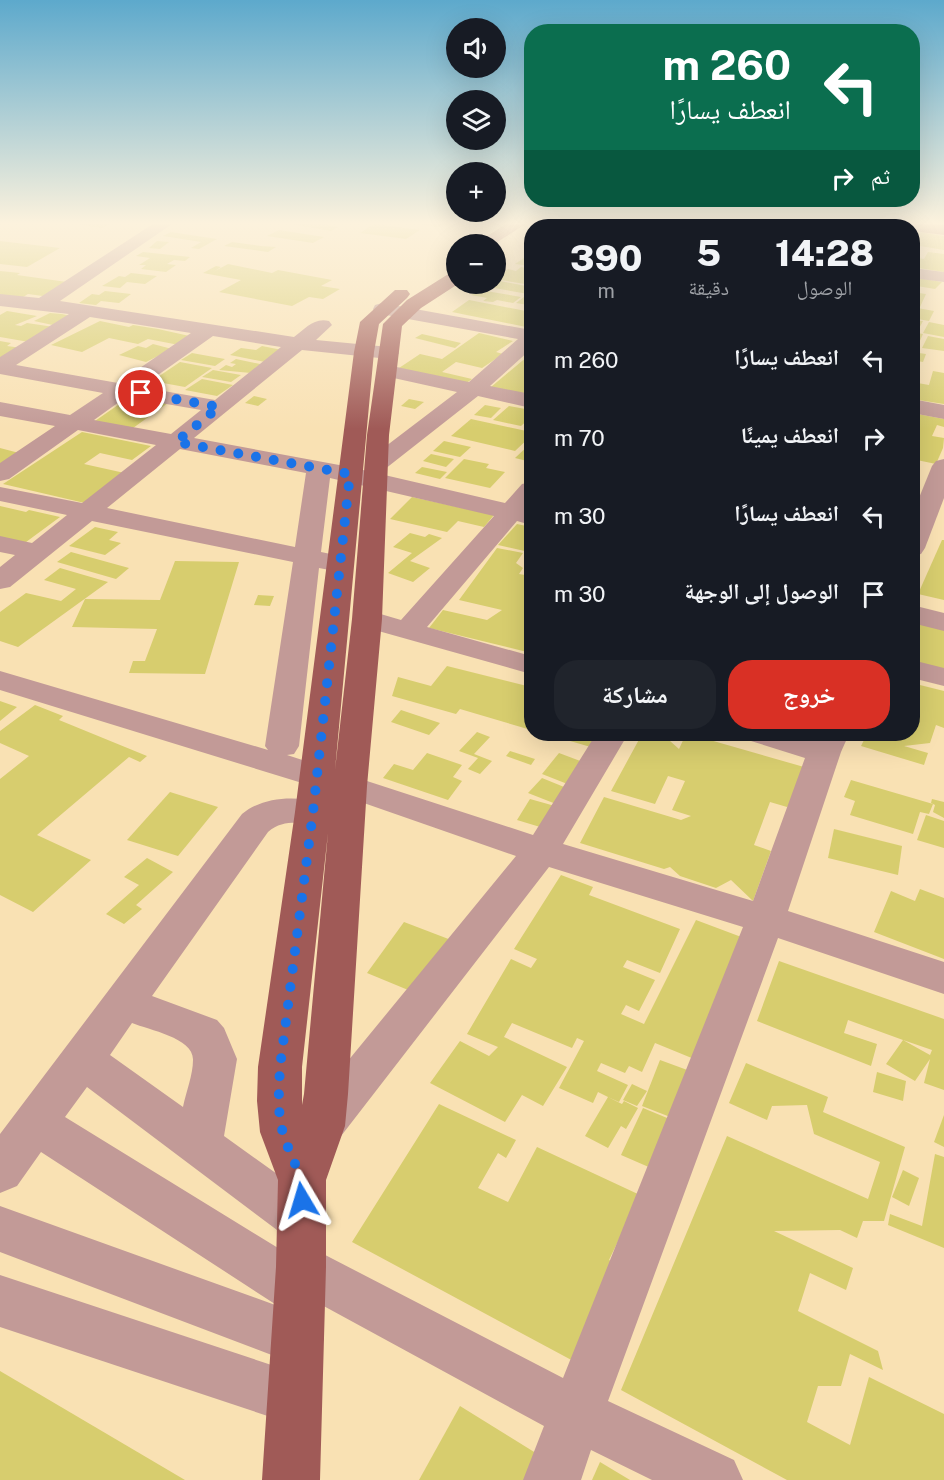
<!DOCTYPE html>
<html lang="ar">
<head>
<meta charset="utf-8">
<style>
  body { margin:0; font-family:"Public Sans","Noto Naskh Arabic",sans-serif; background:#20242c; color:#f1f3f6; direction:rtl; height:100vh; display:flex; flex-direction:column; font-size:22px; white-space:nowrap }
  * { box-sizing:border-box; margin:0 }
  p { font-size:20px; color:#9ea1a6 }
  .icon { flex:none; width:33px; height:33px; fill:none; stroke:currentColor; stroke-width:2; stroke-linecap:round; stroke-linejoin:round }
  .map { position:relative; flex:1; overflow:hidden; direction:ltr }
  .panel { position:absolute; left:524px; top:219px; width:396px; height:522px; display:flex; flex-direction:column; background:#171b24; border-radius:24px; box-shadow:0 6px 24px #0002; direction:rtl }
  .panel>* { flex:none }
  .top-card { position:absolute; left:524px; top:24px; width:396px; height:183px; border-radius:24px; box-shadow:0 6px 24px #0002; direction:rtl; background:#0b6e4f; color:#fff; overflow:hidden }
  .controls { position:absolute; left:446px; top:18px; display:grid; gap:12px }
  .controls a { display:grid; place-items:center; width:60px; height:60px; border-radius:50%; background:#171b24; box-shadow:0 6px 24px #0002; font-size:30px }
  .pin { position:absolute; display:grid; place-items:center; width:51px; height:51px; color:#fff; margin:-26px; border:3px solid #fff; border-radius:50%; box-shadow:0 2px 6px #0007 }
  .me { position:absolute; width:66px; margin:-33px; rotate:353deg; stroke-linejoin:round; filter:drop-shadow(0 0 4px #0008) }
  .turn { display:flex; align-items:center; gap:21px; height:126px; padding:0 30px; font-size:27px }
  .turn .icon { width:78px; height:78px; stroke-width:2.5 }
  .turn b { display:block; font-size:42px; line-height:51px }
  .then { display:flex; align-items:center; height:57px; padding:0 30px; background:#0003; gap:12px; font-size:22px }
  .eta { display:flex; justify-content:space-evenly; align-items:center; height:102px; text-align:center }
  .eta b { font-size:36px; font-weight:800; line-height:42px }
  .button { display:flex; gap:12px; margin-top:auto; padding:12px 30px }
  .button a { flex:1; height:69px; border-radius:24px; background:#d93025; color:#fff; font-size:24px; font-weight:800; line-height:69px; text-align:center }
  .button a+a { background:#20242c; color:#f1f3f6 }
  ul { padding:0; list-style:none }
  li { display:flex; align-items:center; gap:18px; height:78px; padding:0 30px }
  li div { flex:1 }
  li b { display:block; font-size:22px }
  li em { font-style:normal }
  .map>svg:first-child { display:block }
  .building { fill:#d7cd6e; fill-rule:evenodd }
  .lines { fill:none; stroke-linecap:round; stroke-linejoin:round }
  .minor { fill:#c29a97; fill-rule:evenodd }
  .major { fill:#a05a57; fill-rule:evenodd }
  .route { stroke:#1a73e8; stroke-width:10; stroke-dasharray:0 18 }
</style>
</head>
<body>
<div class="map">
<svg width="944" height="1480" viewBox="0 0 944 1480">
  <rect width="100%" height="100%" fill="#f9e1b3"/>
  <!-- building -->
  <g class="building">
    <polygon points="64,222 113,222 102,228"/>
    <polygon points="280,222 332,222 326,225 338,227 331,231"/>
    <polygon points="427,222 447,222 439,227 423,225"/>
    <polygon points="580,222 646,222 645,223 658,225 598,226"/>
    <polygon points="683,222 831,222 827,226 677,226"/>
    <polygon points="374,224 420,230 406,239 360,233"/>
    <polygon points="279,230 324,237 313,243 267,236"/>
    <polygon points="912,231 944,236 944,250 914,245 912,247"/>
    <polygon points="171,232 217,239 199,249 191,248 201,242 163,236"/>
    <polygon points="0,241 60,248 27,267 0,264"/>
    <polygon points="157,241 169,242 160,249 149,248"/>
    <polygon points="232,242 261,246 276,247 268,252 224,246"/>
    <polygon points="143,252 190,257 185,261 174,260 167,264 176,265 166,272 141,269 146,265 139,265 150,258 136,256"/>
    <polygon points="928,252 944,254 944,272 912,267 912,257 924,259"/>
    <polygon points="531,253 531,266 515,264 521,260"/>
    <polygon points="228,264 272,273 278,270 332,280 321,286 340,289 323,299 309,297 292,306 219,292 241,280 203,273 216,266 221,267 215,271"/>
    <polygon points="521,267 531,269 531,271 525,272 531,273 531,285 495,279 508,269 516,271"/>
    <polygon points="0,271 20,273 17,275 74,283 50,297 28,294 20,299 0,296"/>
    <polygon points="131,273 157,276 145,284 127,282 120,288 102,286 119,276 125,277"/>
    <polygon points="912,277 942,282 935,289 917,286 915,288 912,288"/>
    <polygon points="495,280 531,287 531,303 528,305 516,303 528,294 483,286 495,284"/>
    <polygon points="480,290 521,297 513,303 497,300 493,302 483,301 487,298 471,295"/>
    <polygon points="105,291 131,294 119,303 101,301 96,305 79,303 92,294 99,295"/>
    <polygon points="912,292 926,294 920,307 912,306"/>
    <polygon points="469,300 531,312 531,328 452,312"/>
    <polygon points="912,307 934,311 929,321 912,318"/>
    <polygon points="7,311 37,316 15,325 21,326 27,323 54,327 29,342 0,337 0,315"/>
    <polygon points="50,313 62,314 79,318 62,327 34,321"/>
    <polygon points="912,320 923,321 917,332 912,331"/>
    <polygon points="100,321 129,327 133,325 158,329 194,337 179,345 148,339 138,344 109,338 82,352 51,345"/>
    <polygon points="929,322 944,325 944,337 923,333"/>
    <polygon points="912,332 923,334 918,345 912,344"/>
    <polygon points="479,333 513,341 496,352 503,354 482,368 456,362 442,372 472,379 465,384 399,368 420,354 442,359"/>
    <polygon points="422,334 461,343 455,348 415,338"/>
    <polygon points="928,336 944,339 944,351 922,348"/>
    <polygon points="0,341 11,343 7,346 22,348 0,362"/>
    <polygon points="153,344 172,349 146,362 119,355 138,346 146,348"/>
    <polygon points="262,346 282,350 265,362 230,355 241,348 256,350"/>
    <polygon points="912,352 926,354 923,362 912,360"/>
    <polygon points="192,353 225,359 215,366 181,360"/>
    <polygon points="531,355 531,395 491,387 522,361"/>
    <polygon points="236,359 265,365 251,373 219,370 226,365 232,367 236,364 230,363"/>
    <polygon points="180,362 212,368 185,387 152,381"/>
    <polygon points="213,370 241,375 231,382 202,377"/>
    <polygon points="933,371 944,373 944,404 912,399 912,382 929,385"/>
    <polygon points="202,379 233,385 217,396 185,390"/>
    <polygon points="131,396 168,403 133,428 95,421"/>
    <polygon points="254,396 267,399 258,406 245,403"/>
    <polygon points="409,399 424,402 415,409 401,406"/>
    <polygon points="485,405 501,408 491,418 474,415"/>
    <polygon points="509,406 531,410 531,417 521,426 493,420"/>
    <polygon points="912,413 944,419 944,427 937,425 932,436 944,438 943,448 936,464 912,459"/>
    <polygon points="471,419 531,432 531,436 515,451 451,436"/>
    <polygon points="82,432 151,446 132,460 100,453 84,464 129,474 89,504 3,484"/>
    <polygon points="444,441 471,447 460,457 433,451"/>
    <polygon points="531,443 531,462 515,458"/>
    <polygon points="0,448 19,453 0,465"/>
    <polygon points="431,454 454,459 446,467 423,461"/>
    <polygon points="464,459 489,464 486,468 505,472 490,488 445,478"/>
    <polygon points="422,467 447,472 440,479 415,473"/>
    <polygon points="412,497 494,515 484,527 458,521 447,532 390,519"/>
    <polygon points="0,506 26,512 29,510 60,517 22,545 0,539"/>
    <polygon points="517,524 531,527 531,549 529,552 498,545"/>
    <polygon points="95,527 118,532 109,540 121,543 105,555 69,546"/>
    <polygon points="410,533 425,537 429,534 442,538 410,561 430,568 413,582 388,573 412,553 393,547"/>
    <polygon points="942,540 944,540 944,600 918,594"/>
    <polygon points="497,548 523,553 516,563 523,568 519,574 531,576 531,653 429,628 443,610 487,620 502,610 459,600"/>
    <polygon points="71,552 129,568 116,579 57,562"/>
    <polygon points="175,561 239,562 205,674 129,673 133,661 145,661 157,629 72,627 85,599 160,600"/>
    <polygon points="60,568 108,582 18,647 0,641 0,612 26,593 61,601 76,589 44,580"/>
    <polygon points="258,595 274,596 270,606 254,605"/>
    <polygon points="912,620 944,622 944,679 912,670"/>
    <polygon points="447,666 531,687 531,730 460,709 456,714 392,696 398,677 431,686"/>
    <polygon points="912,683 944,691 944,728 936,725 930,743 904,746 928,753 924,765 861,746 867,734 912,734"/>
    <polygon points="0,701 17,707 0,721"/>
    <polygon points="35,705 63,716 59,720 147,756 140,762 129,757 37,835 91,860 33,912 0,895 0,779 29,756 0,743 0,731"/>
    <polygon points="401,710 440,723 429,735 391,722"/>
    <polygon points="477,732 490,737 474,754 492,761 480,774 468,769 478,758 459,751"/>
    <polygon points="546,734 610,734 601,750"/>
    <polygon points="642,734 683,736 670,741 679,749 686,734 689,734 804,767 790,805 787,807 770,802 754,845 771,851 753,901 731,880 716,888 680,876 670,867 664,869 580,843 604,797 681,820 691,816 672,810 685,781 668,776 655,804 611,791"/>
    <polygon points="510,751 535,759 531,765 506,756"/>
    <polygon points="427,753 462,765 453,777 462,781 448,800 383,778 394,764 413,770"/>
    <polygon points="559,753 591,765 575,787 542,774"/>
    <polygon points="542,778 569,789 556,804 528,793"/>
    <polygon points="851,780 933,804 929,814 920,812 913,834 850,815 855,801 844,797"/>
    <polygon points="170,792 218,807 178,856 127,840"/>
    <polygon points="530,799 562,808 550,830 517,820"/>
    <polygon points="932,799 944,802 944,818 933,812 935,805 931,803"/>
    <polygon points="926,815 944,821 944,848 917,840"/>
    <polygon points="834,829 902,846 898,875 828,858"/>
    <polygon points="147,858 173,872 136,905 142,909 124,924 106,914 139,885 124,877"/>
    <polygon points="561,875 593,887 589,895 680,929 660,973 627,960 623,967 655,980 639,1011 626,1005 621,1014 644,1024 696,920 752,941 699,1061 655,1043 642,1072 629,1066 625,1073 601,1063 597,1071 628,1085 619,1102 608,1097 622,1104 624,1101 638,1108 626,1129 621,1126 608,1148 585,1136 608,1097 598,1092 593,1103 559,1088 584,1041 577,1038 572,1048 512,1023 504,1037 567,1067 543,1106 522,1095 505,1122 430,1083 460,1041 489,1056 498,1047 467,1034 511,959 531,968 537,959 514,949"/>
    <polygon points="920,889 944,898 944,959 874,932 891,891 915,901"/>
    <polygon points="404,922 472,948 413,992 367,973"/>
    <path d="M779,961l165,58v71l-20,-7 6,-24 -15,22 -29,-17 17,-24 -55,-20 -4,13 33,11 -6,22 -114,-45zM903,1040l29,10 -2,5z"/>
    <polygon points="660,1060 690,1071 678,1120 642,1106"/>
    <polygon points="746,1063 828,1097 823,1112 905,1147 884,1221 863,1221 857,1238 840,1230 774,1231 853,1268 846,1290 810,1273 798,1311 878,1351 883,1370 850,1354 841,1386 818,1386 807,1422 850,1445 869,1377 944,1414 944,1480 787,1480 621,1390 727,1136 868,1199 880,1162 814,1134 807,1105 772,1106 767,1120 729,1103"/>
    <polygon points="877,1072 906,1081 903,1101 873,1092"/>
    <polygon points="632,1084 647,1091 637,1106 623,1100"/>
    <polygon points="439,1104 516,1140 506,1158 498,1153 478,1188 508,1202 537,1147 640,1195 609,1260 621,1266 577,1363 352,1242"/>
    <polygon points="643,1108 672,1120 651,1168 621,1155"/>
    <polygon points="944,1115 944,1147 934,1142"/>
    <polygon points="935,1154 944,1157 944,1248 888,1225 890,1214 922,1226"/>
    <polygon points="903,1170 919,1178 909,1206 892,1197"/>
    <polygon points="0,1371 185,1480 0,1480"/>
    <polygon points="460,1406 539,1455 526,1480 419,1480"/>
    <polygon points="600,1462 630,1480 592,1480"/>
  </g>
  <g class="lines">
    <!-- minor -->
    <g class="minor">
      <path d="M156,222h19l-115,79 234,36c11,-8 20,-20 35,-16l3,4 -16,15 73,7 7,2 3,4 -3,4 -7,2 -87,-9 -108,88 156,29 155,36 17,-19 9,-2v22l-3,4 3,1v16l-14,-4 -90,106 104,29v18l-174,-49 -5,-6 5,-6 10,-3 34,10 93,-104 -164,-38 -9,74 29,6 4,6 -4,6 -10,2 -21,-4 -20,178 -5,8 -7,1 246,80 63,-101h32l-65,110 190,57 52,-143 -54,-17 -4,-7h51l16,4 3,-4h32l-8,18 -53,159 156,51v32l-166,-56 -170,463 126,59 9,20h-91l-61,-30 -10,30h-58l21,-54 -224,-122 -2,4 -16,6 15,6 7,19 -7,19 -19,7 -298,-113v-46l278,100 -237,-154 -24,34 -17,7v-59l242,-320c23,-19 56,-18 84,-11l5,9 -5,9c-22,6 -40,-5 -58,11l-116,164 65,24 7,8 13,31 -13,77 95,68 7,16 -7,16 -17,7 261,135 180,-451 -194,-60 -211,273 -16,6 -16,-6 -7,-14 7,-14 210,-256 -178,-62 -338,-104v-19l268,79 -3,-4 28,-184 -201,-41 -82,66 -10,2v-22l15,-12 -15,-3v-16l32,7 35,-28 -67,-14v-14l82,16 74,-58 -78,-15 -69,49 -9,2v-18l55,-37 -55,-10v-14l70,13 33,-22 -103,-19v-17l69,-43 -69,-8v-12l39,4zM90,317l101,16 -73,50 -102,-18zM213,336l68,11 -66,53 -74,-13zM126,397l75,13 -30,24 -77,-14zM180,449l126,24 -11,74 -188,-39zM132,1023c17,7 62,15 61,37 0,15 -7,32 -10,47l-73,-52zM87,1087l198,149 16,7 -18,8 -218,-134z"/>
      <polygon points="557,222 599,222 604,226 564,226"/>
      <polygon points="660,222 677,222 674,226 657,226"/>
      <polygon points="837,222 853,222 850,226 834,226"/>
      <polygon points="912,268 944,272 944,282 912,278"/>
      <polygon points="382,303 531,330 531,349 490,386 531,394 531,408 478,396 385,469 377,471 369,469 365,464 369,459 457,392 380,375 377,371 380,367 387,365 469,382 518,339 375,313 373,309 375,305"/>
      <polygon points="912,399 944,405 944,419 912,413"/>
      <polygon points="944,459 944,498 925,548 921,554 912,556 912,515 932,466 936,461"/>
      <polygon points="912,605 944,613 944,631 912,623"/>
      <polygon points="912,660 944,668 944,686 912,678"/>
      <polygon points="0,1275 314,1379 322,1398 314,1417 295,1425 0,1327"/>
    </g>
    <!-- major -->
    <g class="major">
      <polygon points="509,222 529,222 494,244 475,244"/>
      <polygon points="874,222 920,222 944,225 944,235 912,231 912,226 881,226"/>
      <path d="M456,272v12h2l-37,24 -19,18 -13,109 -7,184 -15,167 -19,308 -3,32 -19,54v87l-6,213h-58l14,-213 2,-87 -18,-48 -3,-31 1,-34 37,-255 59,-460 6,-30 35,-32h12l3,4 -3,4 -28,26 -5,28 -39,418 17,-151 15,-184 16,-111 24,-24 43,-27zM328,833l-24,261 -2,11v-38z"/>
    </g>
  </g>
  <!-- sky -->
  <linearGradient id="sky" x2="0" y2="1"><stop stop-color="#5da9cc"/><stop offset="0.52" stop-color="#fcf2dd"/><stop offset="1" stop-color="#fcf2dd" stop-opacity="0"/></linearGradient>
  <rect width="944" height="429" fill="url(#sky)"/>
  <g class="lines">
    <!-- route -->
    <path class="route" d="M141,393l78,14 -43,35 174,32 -37,338 -33,255c-1,22 -3,45 3,66 8,27 19,36 19,67"/>
  </g>
</svg>
<div class="controls">
<a><svg class="icon" aria-label="sound" viewBox="0 0 24 24"><path d="M4 9h4l5-4v14l-5-4H4zM17 9q2 3 0 6"/></svg></a>
<a><svg class="icon" aria-label="layers" viewBox="0 0 24 24"><path d="M12 4l9 5-9 5-9-5zM3 14l9 5 9-5"/></svg></a>
<a>+</a>
<a>−</a>
</div>
<div class="pin" style="left:141px;top:393px;background:#d93025"><svg class="icon" aria-label="arrive" viewBox="0 0 24 24"><path d="M6 21V4h12l-3 4 3 4H6"/></svg></div>
<svg class="me" style="left:302px;top:1200px" viewBox="-20 -20 40 40"><path d="M0-17L14 15 0 8-14 15z" fill="#1a73e8" stroke="#fff" stroke-width="4"/></svg>
<div class="top-card">
<div class="turn"><svg class="icon" aria-label="left" viewBox="0 0 24 24"><path d="M17 20v-9H6M10 6l-5 5 5 5"/></svg><div><b>260 m</b>انعطف يسارًا</div></div>
<div class="then">ثم<svg class="icon" aria-label="right" viewBox="0 0 24 24"><path d="M7 20v-9h11M14 6l5 5-5 5"/></svg></div>
</div>
<section class="panel">
<div class="eta">
<div><b>14:28</b><p>الوصول</p></div>
<div><b>5</b><p>دقيقة</p></div>
<div><b>390</b><p>m</p></div>
</div>
<ul>
<li><svg class="icon" aria-label="left" viewBox="0 0 24 24"><path d="M17 20v-9H6M10 6l-5 5 5 5"/></svg><div><b>انعطف يسارًا</b></div><em>260 m</em></li>
<li><svg class="icon" aria-label="right" viewBox="0 0 24 24"><path d="M7 20v-9h11M14 6l5 5-5 5"/></svg><div><b>انعطف يمينًا</b></div><em>70 m</em></li>
<li><svg class="icon" aria-label="left" viewBox="0 0 24 24"><path d="M17 20v-9H6M10 6l-5 5 5 5"/></svg><div><b>انعطف يسارًا</b></div><em>30 m</em></li>
<li><svg class="icon" aria-label="arrive" viewBox="0 0 24 24"><path d="M6 21V4h12l-3 4 3 4H6"/></svg><div><b>الوصول إلى الوجهة</b></div><em>30 m</em></li>
</ul>
<div class="button"><a>خروج</a><a>مشاركة</a></div>
</section>
</div>
</body>
</html>
